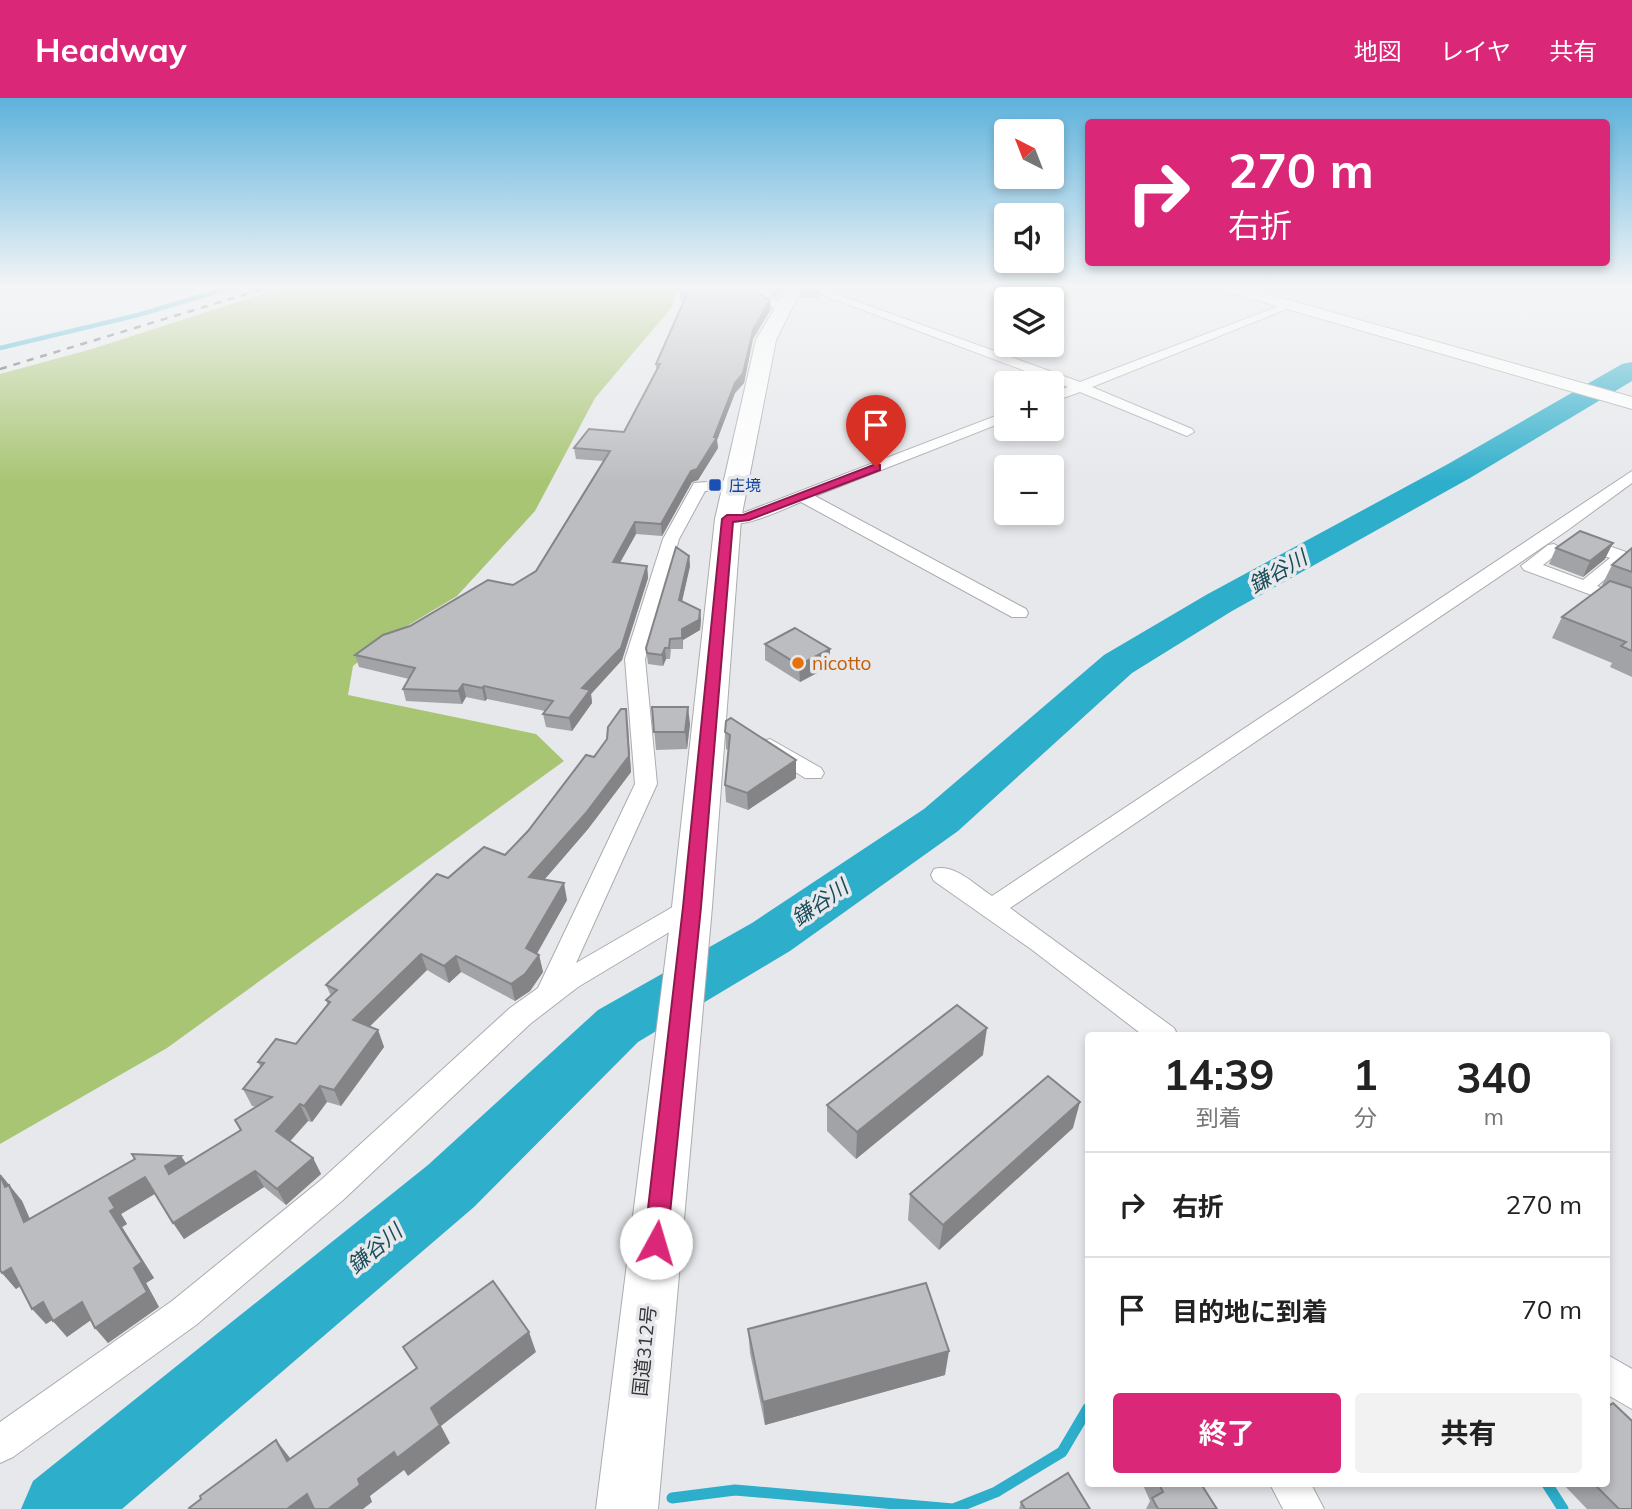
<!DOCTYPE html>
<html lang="ja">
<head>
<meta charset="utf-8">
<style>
  body { margin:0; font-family:Mulish,"Noto Sans JP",sans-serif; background:#f2f2f2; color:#222; height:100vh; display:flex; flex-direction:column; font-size:26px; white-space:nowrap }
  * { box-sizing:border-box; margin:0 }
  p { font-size:23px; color:#767676 }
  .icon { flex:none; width:38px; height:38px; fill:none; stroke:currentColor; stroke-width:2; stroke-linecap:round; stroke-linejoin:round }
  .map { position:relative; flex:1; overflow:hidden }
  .side { position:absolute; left:1085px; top:934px; width:525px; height:455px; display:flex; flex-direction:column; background:#fff; border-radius:7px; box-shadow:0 4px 10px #0003 }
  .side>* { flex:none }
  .banner { position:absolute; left:1085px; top:21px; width:525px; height:147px; border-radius:7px; box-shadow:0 4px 10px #0003; background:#db2777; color:#fff; overflow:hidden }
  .needle { width:46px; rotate:318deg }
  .fabs { position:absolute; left:994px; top:21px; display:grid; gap:14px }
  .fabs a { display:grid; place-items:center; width:70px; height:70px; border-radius:7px; background:#fff; box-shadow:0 4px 10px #0003; font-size:35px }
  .pin { position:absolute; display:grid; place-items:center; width:60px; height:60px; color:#fff; margin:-72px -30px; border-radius:50% 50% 50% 0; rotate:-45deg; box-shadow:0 0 7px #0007 }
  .pin .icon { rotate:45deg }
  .me { position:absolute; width:77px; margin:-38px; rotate:6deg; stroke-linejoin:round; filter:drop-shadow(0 0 5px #0008) }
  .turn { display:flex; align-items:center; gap:24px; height:147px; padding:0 28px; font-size:32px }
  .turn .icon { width:91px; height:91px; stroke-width:2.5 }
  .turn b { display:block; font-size:49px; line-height:60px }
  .eta { display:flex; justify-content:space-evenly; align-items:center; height:119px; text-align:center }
  .eta b { font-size:42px; font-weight:700; line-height:49px }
  .button { display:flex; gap:14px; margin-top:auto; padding:14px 28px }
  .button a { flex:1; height:80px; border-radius:7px; background:#db2777; color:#fff; font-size:28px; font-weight:700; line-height:80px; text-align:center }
  .button a+a { background:#f2f2f2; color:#222 }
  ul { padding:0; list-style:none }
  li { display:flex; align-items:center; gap:21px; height:105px; padding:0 28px; border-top:2px solid #e0e0e0 }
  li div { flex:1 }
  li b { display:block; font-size:26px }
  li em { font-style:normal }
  header { display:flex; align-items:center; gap:42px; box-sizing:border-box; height:98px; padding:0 35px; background:#db2777; color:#fff }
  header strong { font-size:33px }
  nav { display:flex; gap:38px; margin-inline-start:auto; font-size:24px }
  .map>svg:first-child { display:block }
  .forest { fill:#a8c573 }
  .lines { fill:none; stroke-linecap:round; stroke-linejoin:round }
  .stream-far1 { stroke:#2daecb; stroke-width:4.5 }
  .stream { stroke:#2daecb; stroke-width:11 }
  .river { fill:#2daecb; fill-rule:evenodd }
  .minor-casing { stroke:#aaacaf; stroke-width:2 }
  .secondary-casing { stroke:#aaacaf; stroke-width:2 }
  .trunk-casing { stroke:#aaacaf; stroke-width:2 }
  .minor { fill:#fff; fill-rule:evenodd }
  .secondary { fill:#fff; fill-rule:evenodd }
  .trunk { fill:#fff; fill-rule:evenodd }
  .rail { stroke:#4e4f50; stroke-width:2.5; stroke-dasharray:7 7; stroke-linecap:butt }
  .wall { fill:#a2a3a6 }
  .shaded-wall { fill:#848487 }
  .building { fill:#bcbdc1; stroke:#848487; stroke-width:2 }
  .route { fill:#db2777; stroke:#8e194d; stroke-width:2 }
  .transit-dot { fill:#1a4fb4; stroke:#e7e8ec; stroke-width:2.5 }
  .food-dot { fill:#e8710a; stroke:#e7e8ec; stroke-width:2.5 }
  .labels { text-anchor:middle; stroke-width:7; stroke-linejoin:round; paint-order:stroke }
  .far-transit-label { font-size:16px; fill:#164399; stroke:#e7e8ec; text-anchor:start }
  .food-label { font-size:19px; fill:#c56008; stroke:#e7e8ec; text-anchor:start }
  .street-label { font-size:19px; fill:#343536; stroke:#e7e8ec }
  .water-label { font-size:21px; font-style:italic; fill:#194c59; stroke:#e7e8ec }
</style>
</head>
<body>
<header>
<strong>Headway</strong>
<nav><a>地図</a><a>レイヤ</a><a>共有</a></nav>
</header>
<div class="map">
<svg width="1632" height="1411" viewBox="0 0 1632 1411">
  <rect width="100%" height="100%" fill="#e7e8ec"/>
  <!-- forest -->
  <polygon class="forest" points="287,188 678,188 672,209 595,300 535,413 457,498 387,540 353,568 348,597 536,636 564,663 167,950 0,1046 0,276 92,251"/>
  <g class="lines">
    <!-- stream-far1 -->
    <polyline class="stream-far1" points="0,250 138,217 235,188"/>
    <!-- stream -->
    <g class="stream">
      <polyline points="1547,1386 1563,1411"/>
      <polyline points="672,1400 735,1392 953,1411 996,1394 1062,1354 1088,1310"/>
    </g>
    <!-- river -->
    <polygon class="river" points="1632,264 1632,283 1470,380 1232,513 1132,575 958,733 790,853 638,944 474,1109 122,1411 21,1411 33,1383 428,1067 598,912 752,825 924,711 1104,557 1206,497 1448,366 1622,266"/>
    <defs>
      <g id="minor">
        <polygon points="757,188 767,188 770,199 786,208 786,212 778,212 761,203"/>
        <polygon points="799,188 814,188 1080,284 1287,205 1297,207 1092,289 1192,331 1194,334 1187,338 1080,294 1052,304 1052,295 1068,289"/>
        <path d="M1006,314v9l-191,75 211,113 2,4 -2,4h-14l-211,-115c-18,7 -66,32 -81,17l2,-3 21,-3z"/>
        <path d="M1632,373v12l-67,49 -555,376 164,120 4,8h-34l-113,-87 -97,-68 -3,-6 3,-6c20,-6 41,16 58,27z"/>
        <polygon points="733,382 739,384 741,387 739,390 705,393 679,441 645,561 657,686 576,865 683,803 692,800 701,803 705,809 701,815 578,889 530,926 343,1102 196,1227 13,1359 0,1365 0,1324 172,1203 321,1082 510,910 538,890 635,686 625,561 663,441 694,385"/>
        <polygon points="1580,438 1632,456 1632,467 1624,465 1597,488 1632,501 1632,512 1524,472 1521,468 1548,447 1554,446 1563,451 1543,467 1583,482 1610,460 1574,447 1572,443"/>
        <polygon points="770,641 821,670 824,675 821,680 805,680 762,653 759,648 762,643"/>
        <polygon points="1606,1256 1632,1271 1632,1311 1606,1296"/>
        <polygon points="1270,1386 1311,1386 1324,1411 1283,1411"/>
      </g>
      <polygon id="secondary" points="1215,188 1239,188 1632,299 1632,311 1218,191"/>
      <polygon id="trunk" points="788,188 806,188 796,202 776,242 741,421 712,809 658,1411 596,1411 672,809 715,421 756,242"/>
    </defs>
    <!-- minor casing -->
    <use href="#minor" class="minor-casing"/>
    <!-- secondary casing -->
    <use href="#secondary" class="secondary-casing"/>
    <!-- trunk casing -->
    <use href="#trunk" class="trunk-casing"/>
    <!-- minor -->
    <use href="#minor" class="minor"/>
    <!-- secondary -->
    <use href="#secondary" class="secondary"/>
    <!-- trunk -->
    <use href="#trunk" class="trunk"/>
    <!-- rail -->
    <polyline class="rail" points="0,271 273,188"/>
  </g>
  <!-- wall -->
  <g class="wall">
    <polygon points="769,188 786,188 777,196 778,200 772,197"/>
    <polygon points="679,192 758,195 770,202 771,211 753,241 744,285 735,295 717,342 718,350 698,382 692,384 662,438 636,436 620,465 647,468 648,480 622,562 591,596 592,605 572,633 546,629 543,616 545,613 487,601 485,603 466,599 462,606 406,603 403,591 409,581 359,569 355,557 410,528 513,487 536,473 603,363 576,361 574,350 624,334 656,272 656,266 684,202 680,201"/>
    <polygon points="801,193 819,194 819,200 802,199"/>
    <polygon points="1556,450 1605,461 1583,479 1549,466"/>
    <polygon points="1632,450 1632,579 1610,569 1612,565 1552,540 1562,519 1603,488 1602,487 1612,467"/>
    <polygon points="689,458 690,468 682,503 701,522 700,532 683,542 683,551 671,551 670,561 666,561 663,568 648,566 646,550"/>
    <polygon points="765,546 830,568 800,584 765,562"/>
    <polygon points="652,609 690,626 687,651 656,652"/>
    <polygon points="628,627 631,674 588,731 544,782 567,802 537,856 539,857 543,874 530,893 515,903 461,874 449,885 427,872 369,929 378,932 384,949 341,1008 327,1004 312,1024 308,1023 290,1043 313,1060 321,1076 286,1107 264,1089 184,1141 155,1096 121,1116 127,1126 122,1129 154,1180 146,1185 159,1209 108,1245 91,1222 67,1239 52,1222 46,1226 20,1188 16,1191 2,1175 1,1077 22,1103 30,1121 181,1058 186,1066 241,1032 235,1022 257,1009 252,1008 243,991 261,970 258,964 296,946 328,907 326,902 331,898 326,887 448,780 505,757 528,733 594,659"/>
    <polygon points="725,634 796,662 796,680 748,712 726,704 725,687 728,652 726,651"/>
    <polygon points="983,957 856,1061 827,1033 827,1007"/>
    <polygon points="1073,1030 939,1152 908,1122 910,1096"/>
    <polygon points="748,1231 945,1277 765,1327 750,1255"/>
    <polygon points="1143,1386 1209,1386 1203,1389 1217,1411 1146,1411 1150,1403 1143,1387"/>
    <polygon points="1563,1386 1606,1386 1632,1411 1587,1411"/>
    <polygon points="1021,1404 1090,1411 1019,1411"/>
  </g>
  <!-- shaded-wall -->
  <g class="shaded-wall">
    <polygon points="777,188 786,188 777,196"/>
    <polygon points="770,202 771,211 753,241 744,285 735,295 717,342 718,350 698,382 692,384 662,438 661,426 691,373 714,339 753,232"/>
    <polygon points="635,424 636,436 614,475 613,464"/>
    <polygon points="1613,445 1605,461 1583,479 1590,463"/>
    <polygon points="689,458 690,468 680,512 679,502"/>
    <polygon points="647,468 648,480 622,562 591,596 592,605 572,633 569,620 582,590"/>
    <polygon points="700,512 701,522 700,532 683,542 683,551 682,531"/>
    <polygon points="665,550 666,561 663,568 662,557"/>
    <polygon points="830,551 830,568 800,584 799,567"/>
    <polygon points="463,586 466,599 462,606 458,593"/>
    <polygon points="484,588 487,601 485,603 482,590"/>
    <polygon points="688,609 690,626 687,651 685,634"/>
    <polygon points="626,611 631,674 588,731 532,796 529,779"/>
    <polygon points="796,662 796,680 748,712 747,695"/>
    <polygon points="564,785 567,802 530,867 526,850"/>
    <polygon points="421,856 427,872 360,938 353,922"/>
    <polygon points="539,857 543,874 530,893 515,903 511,886"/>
    <polygon points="456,858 461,874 449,885 444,868"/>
    <polygon points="987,930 983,957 856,1061 857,1034"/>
    <polygon points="378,932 384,949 341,1008 334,992"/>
    <polygon points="320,988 327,1004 312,1024 304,1008"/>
    <polygon points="1080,1004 1073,1030 939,1152 943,1127"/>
    <polygon points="300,1006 308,1023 285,1049 276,1033"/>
    <polygon points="181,1058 192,1074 169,1076 165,1068"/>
    <polygon points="313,1060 321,1076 286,1107 277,1091"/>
    <polygon points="255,1073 264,1089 184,1141 173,1125"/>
    <polygon points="1,1077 22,1103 38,1140 24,1124 5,1089"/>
    <polygon points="145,1079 156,1095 121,1116 127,1126 122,1129 154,1180 146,1185 159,1209 108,1245 95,1230 134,1170 110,1113 109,1100"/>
    <polygon points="11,1170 25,1185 16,1191 2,1175"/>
    <polygon points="43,1204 57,1219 46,1226 32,1211"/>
    <polygon points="82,1204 95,1219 67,1239 53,1223"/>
    <polygon points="529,1234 536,1254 441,1328 450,1345 408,1378 404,1372 370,1398 372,1404 363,1411 328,1411 431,1310"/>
    <polygon points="949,1253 945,1277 765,1327 763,1304"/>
    <polygon points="276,1342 290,1360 287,1363"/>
    <polygon points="307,1396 319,1411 287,1411"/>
  </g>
  <!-- building -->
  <g class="building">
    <polygon points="683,188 757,188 758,195 770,202 753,232 743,275 735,285 714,339 717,339 697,371 691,373 661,426 635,424 613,464 647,468 621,550 582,590 590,592 569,620 543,616 553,603 484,588 482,590 463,586 458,593 403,591 415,570 355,557 383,537 410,528 488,482 513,487 536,473 610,353 574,350 589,331 624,334 660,266 656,266 688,194 679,192"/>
    <polygon points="805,188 806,188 819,194 801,193"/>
    <polygon points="1580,433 1613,445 1590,463 1556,450"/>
    <polygon points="676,449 689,458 679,502 700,512 699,522 682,531 682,540 670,541 669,550 665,550 662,557 647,555 646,550"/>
    <polygon points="1632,450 1632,474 1612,467"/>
    <polygon points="1610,483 1632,490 1632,553 1621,548 1626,544 1562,519"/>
    <polygon points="795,530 830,551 799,567 765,546"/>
    <polygon points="652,609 688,609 685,634 654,634"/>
    <polygon points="621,611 626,611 629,658 586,715 529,779 564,785 526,850 539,857 525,876 511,886 456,858 444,868 421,856 353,922 378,932 334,992 320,988 304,1008 300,1006 276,1033 313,1060 277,1091 255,1073 173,1125 145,1079 109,1100 115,1110 110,1113 142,1164 134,1170 147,1194 95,1230 82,1204 53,1223 43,1204 32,1211 11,1170 2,1175 0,1172 0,1077 5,1089 9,1087 24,1124 135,1061 132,1056 181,1058 165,1068 169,1076 241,1032 235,1022 272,999 243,991 264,965 258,964 276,941 296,946 330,904 326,902 337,892 326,887 437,776 448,780 484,749 505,757 528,733 586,657 594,659 607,641 608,629"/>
    <polygon points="731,620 796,662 747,695 725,687 730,637 725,634 726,623"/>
    <polygon points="957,907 987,930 857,1034 827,1007"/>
    <polygon points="1048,978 1080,1004 943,1127 910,1096"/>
    <polygon points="493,1183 529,1234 431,1310 440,1327 397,1360 394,1354 358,1381 360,1387 328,1411 314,1411 307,1396 287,1411 190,1411 189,1410 201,1401 200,1398 276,1342 287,1363 417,1270 403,1249"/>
    <polygon points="926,1185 949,1253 763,1304 748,1231"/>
    <polygon points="1613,1305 1632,1323 1632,1411 1619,1411 1594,1386 1606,1386 1606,1310"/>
    <polygon points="1068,1375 1090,1411 1025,1411 1021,1404"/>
    <polygon points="1159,1386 1201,1386 1217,1411 1158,1411 1152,1400 1163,1394"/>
  </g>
  <!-- sky -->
  <linearGradient id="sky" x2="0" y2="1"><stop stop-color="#5db2dc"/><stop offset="0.49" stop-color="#f4f5f6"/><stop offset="1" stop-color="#f4f5f6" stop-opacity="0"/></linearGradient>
  <rect width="1632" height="385" fill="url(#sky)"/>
  <!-- route -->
  <polygon class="route" points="876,366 880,367 880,372 749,422 733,424 701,809 667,1145 664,1153 656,1156 648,1153 644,1145 683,809 722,421 727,417 743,417"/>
  <!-- markers -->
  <rect class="transit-dot" x="708" y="380" width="14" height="14" rx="3.5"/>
  <circle class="food-dot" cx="798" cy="565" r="7"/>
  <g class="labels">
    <!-- far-transit labels -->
    <g class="far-transit-label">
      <text x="729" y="393">庄境</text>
    </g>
    <!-- food labels -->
    <g class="food-label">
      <text x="812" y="572">nicotto</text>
    </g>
    <!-- street labels -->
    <g class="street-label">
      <text transform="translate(644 1253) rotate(-84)" y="7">国道312号</text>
    </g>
    <!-- water labels -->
    <g class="water-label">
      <text transform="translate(1278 474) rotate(-30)" y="7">鎌谷川</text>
      <text transform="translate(820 805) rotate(-35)" y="7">鎌谷川</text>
      <text transform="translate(375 1151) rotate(-40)" y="7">鎌谷川</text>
    </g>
  </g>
</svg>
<div class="fabs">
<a><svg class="needle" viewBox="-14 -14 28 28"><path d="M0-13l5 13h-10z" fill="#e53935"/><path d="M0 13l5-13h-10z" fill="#767676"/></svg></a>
<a><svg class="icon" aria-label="sound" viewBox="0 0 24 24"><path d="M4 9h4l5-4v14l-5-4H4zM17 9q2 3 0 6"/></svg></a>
<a><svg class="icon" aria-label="layers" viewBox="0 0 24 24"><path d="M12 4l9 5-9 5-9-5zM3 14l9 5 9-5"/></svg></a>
<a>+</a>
<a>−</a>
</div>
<div class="pin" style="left:876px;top:369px;background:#d93025"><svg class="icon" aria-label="arrive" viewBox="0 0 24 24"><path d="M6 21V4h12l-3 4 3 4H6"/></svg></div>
<svg class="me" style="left:656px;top:1145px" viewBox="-20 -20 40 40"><circle r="19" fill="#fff"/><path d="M0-13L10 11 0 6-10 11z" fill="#db2777"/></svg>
<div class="banner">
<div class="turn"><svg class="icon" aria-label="right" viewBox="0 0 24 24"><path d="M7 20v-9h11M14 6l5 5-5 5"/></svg><div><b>270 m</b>右折</div></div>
</div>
<section class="side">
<div class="eta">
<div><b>14:39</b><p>到着</p></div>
<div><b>1</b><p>分</p></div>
<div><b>340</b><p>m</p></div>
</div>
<ul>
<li><svg class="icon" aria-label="right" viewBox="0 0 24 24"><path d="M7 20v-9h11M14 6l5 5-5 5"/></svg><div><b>右折</b></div><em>270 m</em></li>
<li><svg class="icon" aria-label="arrive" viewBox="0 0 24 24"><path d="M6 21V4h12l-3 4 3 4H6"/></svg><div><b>目的地に到着</b></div><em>70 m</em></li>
</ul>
<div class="button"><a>終了</a><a>共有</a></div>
</section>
</div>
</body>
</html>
